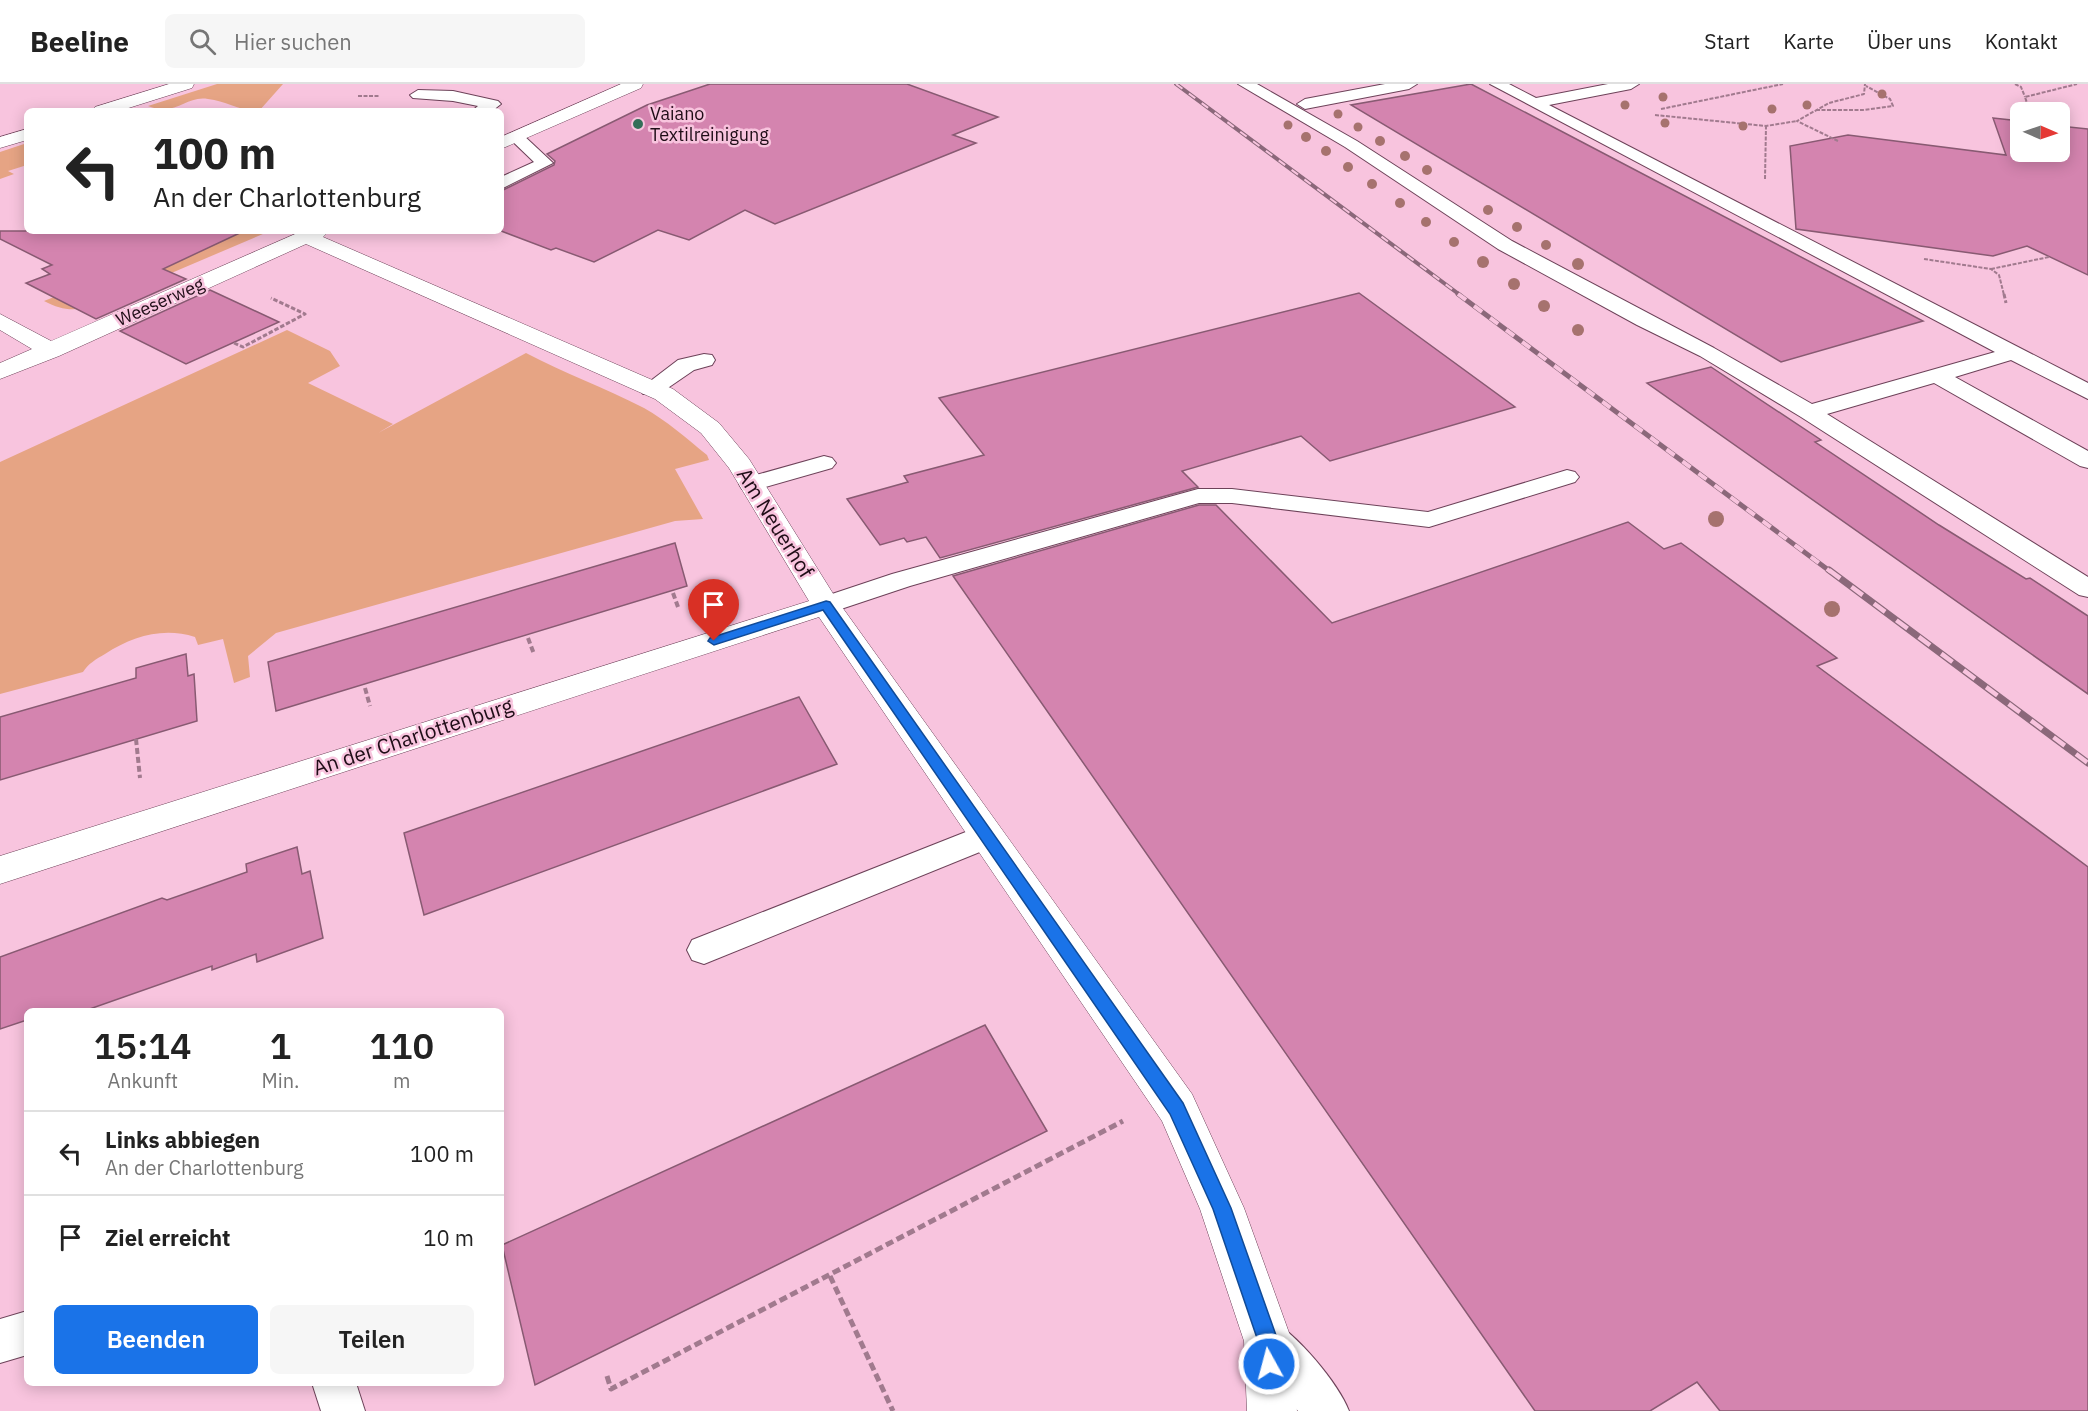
<!DOCTYPE html>
<html lang="de">
<head>
<meta charset="utf-8">
<style>
  body { margin:0; font-family:"IBM Plex Sans",sans-serif; background:#f6f6f6; color:#222; height:100vh; display:flex; flex-direction:column; font-size:22px; white-space:nowrap }
  * { box-sizing:border-box; margin:0 }
  p { font-size:20px; color:#767676 }
  .icon { flex:none; width:33px; height:33px; fill:none; stroke:currentColor; stroke-width:2; stroke-linecap:round; stroke-linejoin:round }
  .map { position:relative; flex:1; overflow:hidden }
  .panel { position:absolute; left:24px; top:924px; width:480px; height:378px; display:flex; flex-direction:column; background:#fff; border-radius:9px; box-shadow:0 3px 15px #0003 }
  .panel>* { flex:none }
  .guide { position:absolute; left:24px; top:24px; width:480px; height:126px; border-radius:9px; box-shadow:0 3px 15px #0003; background:#fff; color:#222; overflow:hidden }
  .needle { width:39px; rotate:92deg }
  .controls { position:absolute; left:2010px; top:18px; display:grid; gap:12px }
  .controls a { display:grid; place-items:center; width:60px; height:60px; border-radius:9px; background:#fff; box-shadow:0 3px 15px #0003; font-size:30px }
  .pin { position:absolute; display:grid; place-items:center; width:51px; height:51px; color:#fff; margin:-62px -26px; border-radius:50% 50% 50% 0; rotate:-45deg; box-shadow:0 0 6px #0007 }
  .pin .icon { rotate:45deg }
  .me { position:absolute; width:66px; margin:-33px; rotate:353deg; stroke-linejoin:round; filter:drop-shadow(0 0 4px #0008) }
  .turn { display:flex; align-items:center; gap:21px; height:126px; padding:0 30px; font-size:27px }
  .turn .icon { width:78px; height:78px; stroke-width:2.5 }
  .turn b { display:block; font-size:42px; line-height:51px }
  .eta { display:flex; justify-content:space-evenly; align-items:center; height:102px; text-align:center }
  .eta b { font-size:36px; font-weight:600; line-height:42px }
  .cta { display:flex; gap:12px; margin-top:auto; padding:12px 30px }
  .cta a { flex:1; height:69px; border-radius:9px; background:#1a73e8; color:#fff; font-size:24px; font-weight:600; line-height:69px; text-align:center }
  .cta a+a { background:#f6f6f6; color:#222 }
  ul { padding:0; list-style:none }
  li { display:flex; align-items:center; gap:18px; height:84px; padding:0 30px; border-top:2px solid #e0e0e0 }
  li div { flex:1 }
  li b { display:block; font-size:22px }
  li em { font-style:normal }
  header { display:flex; align-items:center; gap:36px; box-sizing:border-box; height:84px; padding:0 30px; background:#fff; border-bottom:2px solid #e0e0e0 }
  header strong { font-size:28px }
  nav { display:flex; gap:33px; margin-inline-start:auto; font-size:21px }
  .search { width:420px; height:54px; background:#f6f6f6; display:flex; align-items:center; gap:15px; box-sizing:border-box; padding:0 21px; border-radius:9px; color:#767676; font-size:22px }
  .map>svg:first-child { display:block }
  .green { fill:#e6a484 }
  .building { fill:#d484af; stroke:#885a72; stroke-width:1.5 }
  .lines { fill:none; stroke-linecap:round; stroke-linejoin:round }
  .lane-casing { stroke:#6d4259; stroke-width:2 }
  .street-casing { stroke:#6d4259; stroke-width:1 }
  .path-far3 { stroke:#a17a8e; stroke-width:2; stroke-dasharray:4 1.5; stroke-linecap:butt }
  .path-far2 { stroke:#a17a8e; stroke-width:3; stroke-dasharray:4.5 2; stroke-linecap:butt }
  .path-far1 { stroke:#a17a8e; stroke-width:4; stroke-dasharray:6 3; stroke-linecap:butt }
  .path { stroke:#a17a8e; stroke-width:5; stroke-dasharray:8 4; stroke-linecap:butt }
  .lane { fill:#fff; fill-rule:evenodd }
  .street { fill:#fff; fill-rule:evenodd }
  .rail-far2-casing { stroke:#8b687a; stroke-width:4 }
  .rail-far1-casing { stroke:#8b687a; stroke-width:5 }
  .rail-casing { stroke:#8b687a; stroke-width:7 }
  .rail-far2 { stroke:#f8c4de; stroke-width:2; stroke-dasharray:8; stroke-linecap:butt }
  .rail-far1 { stroke:#f8c4de; stroke-width:4; stroke-dasharray:10; stroke-linecap:butt }
  .rail { stroke:#f8c4de; stroke-width:4.5; stroke-dasharray:14; stroke-linecap:butt }
  .tree { fill:#a6726e }
  .route { fill:#1a73e8; stroke:#114b97; stroke-width:1.5 }
  .poi-dot { fill:#346f59; stroke:#f8c4de; stroke-width:2 }
  .labels { text-anchor:middle; stroke-width:5; stroke-linejoin:round; paint-order:stroke }
  .far-poi-label { font-size:18px; fill:#1f0d17; stroke:#f8c4de; text-anchor:start }
  .far-street-label { font-size:18px; fill:#1f0d17; stroke:#f8c4de }
  .street-label { font-size:21px; fill:#1f0d17; stroke:#f8c4de }
</style>
</head>
<body>
<header>
<strong>Beeline</strong>
<div class="search"><svg class="icon" aria-label="search" viewBox="0 0 24 24"><circle cx="10" cy="10" r="6"/><path d="M15 15l6 6"/></svg>Hier suchen</div>
<nav><a>Start</a><a>Karte</a><a>Über uns</a><a>Kontakt</a></nav>
</header>
<div class="map">
<svg width="2088" height="1327" viewBox="0 0 2088 1327">
  <rect width="100%" height="100%" fill="#f8c4de"/>
  <!-- green -->
  <g class="green">
    <path d="M217,0h66l-24,27c-20,0 -33,-10 -51,-12 -22,-4 -31,18 -60,7z"/>
    <polygon points="27,59 27,81 8,87 14,90 0,95 0,68"/>
    <path d="M239,147h31l-176,75c-20,5 -31,5 -50,-5l10,-4 -2,-32 -4,-2 50,-18z"/>
    <path d="M287,246l43,21 10,15 -32,17 85,41 -15,9 148,-80c38,20 79,35 118,55 23,13 42,30 63,47l2,5 -34,9 28,50 -28,2 -399,112 -28,23 2,21 -16,6 -11,-44 -25,6 -3,-8c-32,-10 -62,-1 -90,17 -9,5 -17,10 -22,18l-83,22v-232z"/>
  </g>
  <!-- building -->
  <g class="building">
    <polygon points="710,0 907,0 998,33 953,51 976,59 775,140 745,126 689,156 658,146 594,178 556,164 551,166 501,147 501,107 554,81 555,77 547,70 647,21"/>
    <polygon points="1471,0 1580,57 1923,237 1781,278 1351,21"/>
    <polygon points="1993,34 2020,37 2020,68 2060,68 2060,42 2088,45 2088,191 2027,162 1993,172 1796,145 1790,62 1848,51 2006,71"/>
    <polygon points="0,147 244,147 163,185 186,195 96,235 26,199 50,190 42,185 52,181 0,155"/>
    <polygon points="210,206 279,238 186,280 120,247"/>
    <polygon points="1359,209 1515,323 1330,377 1301,352 1182,387 1198,403 940,474 926,453 907,458 904,454 880,461 847,415 908,398 904,392 984,371 939,314"/>
    <polygon points="1711,283 1821,356 1815,358 1939,441 2026,495 2030,494 2088,532 2088,610 1647,299"/>
    <polygon points="1199,421 1216,421 1332,539 1628,438 1664,465 1681,459 1837,574 1817,582 2088,783 2088,1327 1720,1327 1697,1298 1650,1327 1535,1327 953,492"/>
    <polygon points="675,459 687,502 276,627 268,578"/>
    <polygon points="186,570 188,592 194,590 197,637 0,696 0,633 136,594 136,584"/>
    <polygon points="799,613 837,680 424,831 404,749"/>
    <polygon points="297,763 302,790 310,787 323,854 257,878 256,870 212,886 212,882 84,927 27,927 27,936 0,945 0,873 162,814 167,816 247,788 246,780"/>
    <polygon points="985,941 1047,1047 535,1301 502,1161"/>
  </g>
  <g class="lines">
    <defs>
      <g id="lane">
        <polygon points="1238,0 1257,0 1357,57 1512,157 1714,264 1812,320 1995,268 1490,0 1509,0 1536,14 1608,0 1639,0 1631,5 1549,21 2088,299 2088,315 2011,276 1955,293 2088,367 2088,384 2080,382 1934,299 1827,330 2088,493 2088,513 2079,511 1801,333 1700,272 1637,241 1498,165 1345,63"/>
        <polygon points="1385,0 1417,0 1409,5 1305,25 1297,20 1305,15"/>
        <polygon points="418,6 453,7 498,17 501,20 492,27 472,27 478,22 453,17 413,14 410,11"/>
        <polygon points="516,48 522,50 553,79 501,105 501,93 534,78 508,53"/>
        <polygon points="704,270 712,271 715,276 712,281 694,286 659,310 643,310 640,305 678,276"/>
        <polygon points="824,372 832,374 836,379 832,384 751,407 742,405 739,400 742,395"/>
        <polygon points="1567,386 1575,388 1579,393 1575,398 1429,443 1232,419 1199,419 910,502 826,530 817,527 813,521 817,515 892,490 1198,405 1232,405 1428,428"/>
        <polygon points="986,740 997,743 1002,752 997,761 704,880 692,876 687,866 692,856"/>
        <polygon points="27,1227 27,1271 0,1279 0,1235"/>
        <path d="M1268,1235c27,12 70,64 81,92h-51l-45,-55 -7,-15 7,-15z"/>
        <polygon points="312,1299 356,1299 365,1327 321,1327"/>
      </g>
      <g id="street">
        <polygon points="169,0 194,0 192,4 119,27 92,27 95,23"/>
        <polygon points="621,0 643,0 641,4 501,65 501,53"/>
        <polygon points="27,45 27,56 0,64 0,53"/>
        <polygon points="302,147 329,147 323,153 673,305 719,339 749,375 837,516 1192,1010 1244,1124 1292,1257 1297,1327 1247,1327 1244,1257 1200,1125 1162,1037 819,533 0,800 0,772 809,517 729,384 701,349 655,315 306,160 59,272 0,295 0,279 32,265 0,246 0,230 51,257"/>
      </g>
    </defs>
    <!-- lane casing -->
    <use href="#lane" class="lane-casing"/>
    <!-- street casing -->
    <use href="#street" class="street-casing"/>
    <!-- path-far3 -->
    <g class="path-far3">
      <polyline points="2015,0 2021,3 2025,13"/>
      <polyline points="358,12 379,12"/>
      <polyline points="1661,25 1783,0"/>
      <polyline points="1816,26 1863,26 1893,22 1890,15 1866,2"/>
      <polyline points="2030,28 2025,13 2077,0"/>
      <polyline points="1655,31 1766,42 1797,37"/>
      <polyline points="1838,57 1797,37 1829,19 1864,10 1865,0"/>
      <polyline points="1765,95 1766,42"/>
      <polyline points="1924,175 1991,185 1999,191 2004,211"/>
      <polyline points="1991,185 2049,173"/>
    </g>
    <!-- path-far2 -->
    <g class="path-far2">
      <polyline points="2004,210 2006,219"/>
      <polyline points="234,259 243,263 305,230 271,214"/>
    </g>
    <!-- path-far1 -->
    <g class="path-far1">
      <polyline points="673,509 678,523"/>
      <polyline points="528,554 534,570"/>
      <polyline points="365,604 370,622"/>
      <polyline points="136,655 140,694"/>
    </g>
    <!-- path -->
    <g class="path">
      <polyline points="830,1192 893,1327"/>
      <polyline points="607,1292 611,1305 1123,1037"/>
    </g>
    <!-- lane -->
    <use href="#lane" class="lane"/>
    <!-- street -->
    <use href="#street" class="street"/>
    <defs>
      <polyline id="rail-far2" points="1176,0 1460,211"/>
      <polyline id="rail-far1" points="1458,210 1831,488"/>
      <polyline id="rail" points="1829,486 2088,679"/>
    </defs>
    <!-- rail-far2 casing -->
    <use href="#rail-far2" class="rail-far2-casing"/>
    <!-- rail-far1 casing -->
    <use href="#rail-far1" class="rail-far1-casing"/>
    <!-- rail casing -->
    <use href="#rail" class="rail-casing"/>
    <!-- rail-far2 -->
    <use href="#rail-far2" class="rail-far2"/>
    <!-- rail-far1 -->
    <use href="#rail-far1" class="rail-far1"/>
    <!-- rail -->
    <use href="#rail" class="rail"/>
  </g>
  <!-- trees -->
  <g class="tree">
    <circle cx="1882" cy="10" r="4.5"/>
    <circle cx="1663" cy="13" r="4.5"/>
    <circle cx="1625" cy="21" r="4.5"/>
    <circle cx="1807" cy="21" r="4.5"/>
    <circle cx="1772" cy="25" r="4.5"/>
    <circle cx="1338" cy="30" r="4.5"/>
    <circle cx="1665" cy="39" r="4.5"/>
    <circle cx="1288" cy="41" r="4.5"/>
    <circle cx="1743" cy="42" r="4.5"/>
    <circle cx="1358" cy="43" r="4.5"/>
    <circle cx="1306" cy="53" r="5"/>
    <circle cx="1380" cy="57" r="5"/>
    <circle cx="1326" cy="67" r="5"/>
    <circle cx="1405" cy="72" r="5"/>
    <circle cx="1348" cy="83" r="5"/>
    <circle cx="1427" cy="86" r="5"/>
    <circle cx="1372" cy="100" r="5"/>
    <circle cx="1400" cy="119" r="5"/>
    <circle cx="1488" cy="126" r="5"/>
    <circle cx="1426" cy="138" r="5"/>
    <circle cx="1517" cy="143" r="5"/>
    <circle cx="1454" cy="158" r="5"/>
    <circle cx="1546" cy="161" r="5"/>
    <circle cx="1483" cy="178" r="6"/>
    <circle cx="1578" cy="180" r="6"/>
    <circle cx="1514" cy="200" r="6"/>
    <circle cx="1544" cy="222" r="6"/>
    <circle cx="1578" cy="246" r="6"/>
    <circle cx="1716" cy="435" r="8"/>
    <circle cx="1832" cy="525" r="8"/>
  </g>
  <!-- route -->
  <polygon class="route" points="826,517 830,518 1183,1019 1231,1124 1278,1257 1279,1280 1277,1287 1269,1290 1262,1287 1258,1257 1213,1125 1170,1030 823,526 714,561 708,557 710,554"/>
  <!-- markers -->
  <circle class="poi-dot" cx="638" cy="40" r="6"/>
  <g class="labels">
    <!-- far-poi labels -->
    <g class="far-poi-label">
      <text x="650" y="36">Vaiano<tspan x="650" dy="21">Textilreinigung</tspan></text>
    </g>
    <!-- far-street labels -->
    <g class="far-street-label">
      <text transform="translate(160 218) rotate(-24)" y="6">Weeserweg</text>
    </g>
    <!-- street labels -->
    <g class="street-label">
      <text transform="translate(775 439) rotate(58)" y="7">Am Neuerhof</text>
      <text transform="translate(413 653) rotate(-18)" y="7">An der Charlottenburg</text>
    </g>
  </g>
</svg>
<div class="controls">
<a><svg class="needle" viewBox="-14 -14 28 28"><path d="M0-13l5 13h-10z" fill="#e53935"/><path d="M0 13l5-13h-10z" fill="#767676"/></svg></a>
</div>
<div class="pin" style="left:714px;top:557px;background:#d93025"><svg class="icon" aria-label="arrive" viewBox="0 0 24 24"><path d="M6 21V4h12l-3 4 3 4H6"/></svg></div>
<svg class="me" style="left:1269px;top:1280px" viewBox="-20 -20 40 40"><circle r="17" fill="#1a73e8" stroke="#fff" stroke-width="3"/><path d="M0-11L8 9 0 5-8 9z" fill="#fff"/></svg>
<div class="guide">
<div class="turn"><svg class="icon" aria-label="left" viewBox="0 0 24 24"><path d="M17 20v-9H6M10 6l-5 5 5 5"/></svg><div><b>100 m</b>An der Charlottenburg</div></div>
</div>
<section class="panel">
<div class="eta">
<div><b>15:14</b><p>Ankunft</p></div>
<div><b>1</b><p>Min.</p></div>
<div><b>110</b><p>m</p></div>
</div>
<ul>
<li><svg class="icon" aria-label="left" viewBox="0 0 24 24"><path d="M17 20v-9H6M10 6l-5 5 5 5"/></svg><div><b>Links abbiegen</b><p>An der Charlottenburg</p></div><em>100 m</em></li>
<li><svg class="icon" aria-label="arrive" viewBox="0 0 24 24"><path d="M6 21V4h12l-3 4 3 4H6"/></svg><div><b>Ziel erreicht</b></div><em>10 m</em></li>
</ul>
<div class="cta"><a>Beenden</a><a>Teilen</a></div>
</section>
</div>
</body>
</html>
